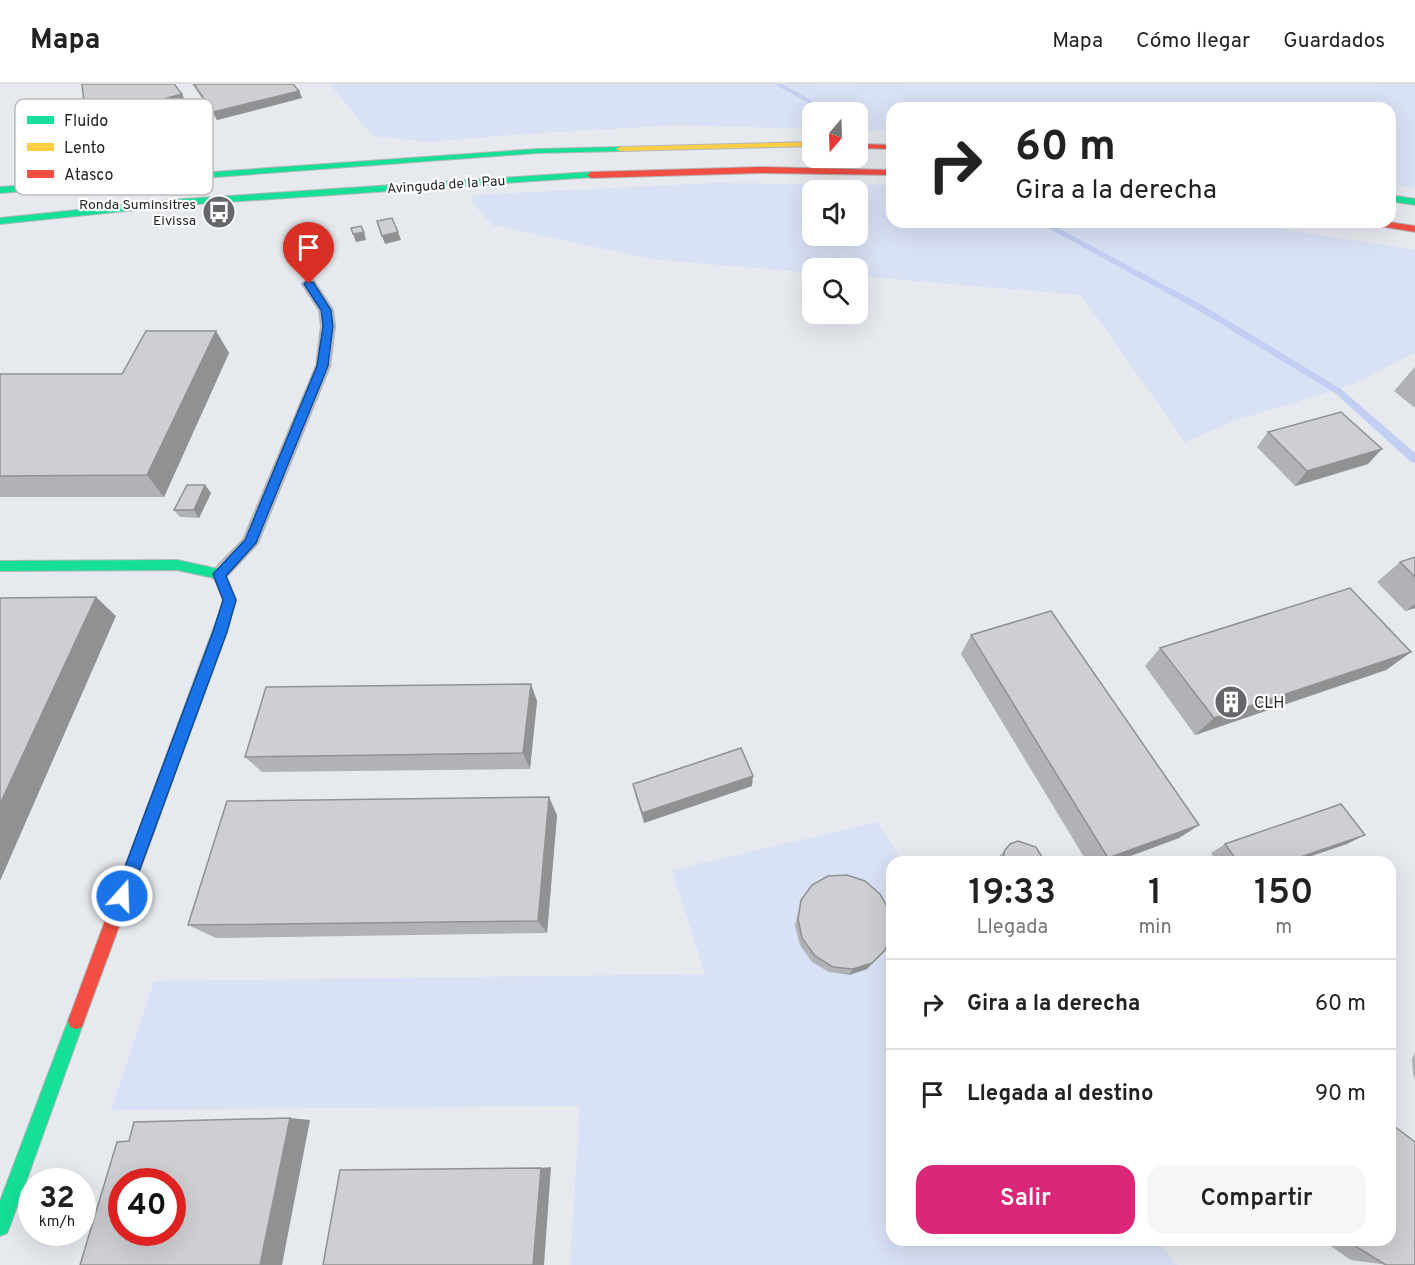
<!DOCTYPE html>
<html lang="es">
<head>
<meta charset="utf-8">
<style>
  body { margin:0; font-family:Overpass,sans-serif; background:#f6f6f6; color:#222; height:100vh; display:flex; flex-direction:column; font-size:22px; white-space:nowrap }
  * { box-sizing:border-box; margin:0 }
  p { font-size:20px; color:#767676 }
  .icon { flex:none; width:33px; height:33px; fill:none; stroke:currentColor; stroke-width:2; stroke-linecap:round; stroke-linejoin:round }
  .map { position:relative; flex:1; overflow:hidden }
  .drawer { position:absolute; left:886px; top:772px; width:510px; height:390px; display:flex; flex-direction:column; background:#fff; border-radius:18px; box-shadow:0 6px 24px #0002 }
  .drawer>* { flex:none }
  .top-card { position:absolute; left:886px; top:18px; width:510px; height:126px; border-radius:18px; box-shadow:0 6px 24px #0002; background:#fff; color:#222; overflow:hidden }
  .needle { width:39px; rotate:199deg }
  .fabs { position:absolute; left:802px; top:18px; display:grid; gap:12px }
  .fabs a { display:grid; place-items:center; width:66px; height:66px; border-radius:12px; background:#fff; box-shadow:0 6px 24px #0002; font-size:30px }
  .speed { position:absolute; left:18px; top:1084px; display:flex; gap:12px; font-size:30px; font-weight:700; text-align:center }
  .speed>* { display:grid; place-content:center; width:78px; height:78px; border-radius:50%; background:#fff; box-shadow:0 6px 24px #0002; line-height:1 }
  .speed small { font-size:15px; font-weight:400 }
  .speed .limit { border:9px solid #d22; background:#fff; color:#111 }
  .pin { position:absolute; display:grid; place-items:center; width:51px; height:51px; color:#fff; margin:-62px -26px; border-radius:50% 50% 50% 0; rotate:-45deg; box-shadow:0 0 6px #0007 }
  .pin .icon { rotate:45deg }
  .me { position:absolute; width:66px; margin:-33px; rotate:20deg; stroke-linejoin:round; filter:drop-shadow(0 0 4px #0008) }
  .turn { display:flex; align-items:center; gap:21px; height:126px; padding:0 30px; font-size:27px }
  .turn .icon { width:78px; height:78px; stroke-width:2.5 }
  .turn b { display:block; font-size:42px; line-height:51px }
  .eta { display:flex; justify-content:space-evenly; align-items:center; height:102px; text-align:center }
  .eta b { font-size:36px; font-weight:600; line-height:42px }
  .cta { display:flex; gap:12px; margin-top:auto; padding:12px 30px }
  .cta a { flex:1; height:69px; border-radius:18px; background:#db2777; color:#fff; font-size:24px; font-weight:600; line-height:69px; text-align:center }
  .cta a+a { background:#f6f6f6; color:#222 }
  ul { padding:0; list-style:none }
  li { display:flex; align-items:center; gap:18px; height:90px; padding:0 30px; border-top:2px solid #e0e0e0 }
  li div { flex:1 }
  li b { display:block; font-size:22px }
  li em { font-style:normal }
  header { display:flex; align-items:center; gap:36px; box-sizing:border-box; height:84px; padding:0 30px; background:#fff; border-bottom:2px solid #e0e0e0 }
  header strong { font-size:28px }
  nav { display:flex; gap:33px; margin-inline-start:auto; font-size:21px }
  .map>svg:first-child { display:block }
  .green { fill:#d9e1f5; fill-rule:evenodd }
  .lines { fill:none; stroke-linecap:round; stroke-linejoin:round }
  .stream { fill:#c2cff2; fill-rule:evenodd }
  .lane-casing { stroke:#b3b5b9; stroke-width:4 }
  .fast-casing { stroke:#b3b5b9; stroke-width:2 }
  .slow-casing { stroke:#b3b5b9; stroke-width:2 }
  .jam-casing { stroke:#b3b5b9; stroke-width:2 }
  .lane { fill:#fbfcfc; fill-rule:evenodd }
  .fast { fill:#16e098; fill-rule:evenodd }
  .slow { fill:#ffcf43; fill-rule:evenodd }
  .jam { fill:#f24e42; fill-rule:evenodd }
  .wall { fill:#b0b2b5 }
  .shaded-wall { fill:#909193 }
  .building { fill:#cdcfd2; stroke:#909193; stroke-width:1.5; fill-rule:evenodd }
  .route { fill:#1a73e8; stroke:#114b97; stroke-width:1.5 }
  .labels { text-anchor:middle; stroke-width:4.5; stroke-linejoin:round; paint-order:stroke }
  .far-street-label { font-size:14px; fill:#1f2125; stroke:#fff }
  .far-poi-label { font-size:14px; fill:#1f2125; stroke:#fff; text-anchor:end }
  .poi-label { font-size:16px; fill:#1f2125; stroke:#fff; text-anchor:start }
  .key { fill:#fff; stroke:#bcbcbe; stroke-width:1.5 }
  .key-label { font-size:16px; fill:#1f2125 }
</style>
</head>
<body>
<header>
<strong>Mapa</strong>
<nav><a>Mapa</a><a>Cómo llegar</a><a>Guardados</a></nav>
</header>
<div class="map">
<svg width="1415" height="1181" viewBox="0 0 1415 1181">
  <rect width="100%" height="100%" fill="#e6e9ee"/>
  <!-- green -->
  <g class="green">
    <polygon points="330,0 1415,0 1415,104 1391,100 1390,24 892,24 892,46 858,46 858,28 813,28 813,45 676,41 510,51 429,58 372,52"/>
    <path d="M713,99l179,2v37h346l177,28v103l-61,31 -120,37 -49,21 -104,-147 -223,-19v-8h-45v5l-162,-14 -159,-34 -20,-23 1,-7zM813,106h45v46h-45z"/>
    <polygon points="877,738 903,778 892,778 892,1156 1158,1157 1177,1181 570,1181 580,1022 111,1026 154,897 705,890 672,786"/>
  </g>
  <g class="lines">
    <!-- stream -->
    <g class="stream">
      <polygon points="774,0 782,0 832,28 825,28"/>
      <polygon points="1037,138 1047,138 1204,222 1341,305 1415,369 1415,379 1411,378 1335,309 1198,226"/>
    </g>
    <defs>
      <polygon id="lane" points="309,196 313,197 332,226 334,242 329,282 257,459 224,494 214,494 211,490 244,456 317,282 322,242 320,226 303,200"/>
      <g id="fast">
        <polygon points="620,63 624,65 623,67 538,69 0,109 0,103 538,65"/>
        <polygon points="591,88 595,91 594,93 183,121 0,140 0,134 183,115"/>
        <polygon points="1390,111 1415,115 1415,121 1390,117"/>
        <polygon points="177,476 223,486 236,516 154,748 151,753 146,755 141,753 138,748 224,516 214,494 177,486 0,487 0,477"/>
        <polygon points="76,929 82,931 84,937 10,1142 7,1149 0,1152 0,1117 68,937 70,931"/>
      </g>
      <polygon id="slow" points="813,58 813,62 620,67 616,65 620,63"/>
      <g id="jam">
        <polygon points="858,60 892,61 892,65 858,64"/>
        <polygon points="761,83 892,86 892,91 761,89 591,94 587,91 591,88"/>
        <polygon points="1369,138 1389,138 1415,142 1415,148 1373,141"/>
        <polygon points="146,741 151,743 154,748 84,937 82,943 76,945 70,943 68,937 138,748 141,743"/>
      </g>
    </defs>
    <!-- lane casing -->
    <use href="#lane" class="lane-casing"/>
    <!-- fast casing -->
    <use href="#fast" class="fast-casing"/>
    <!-- slow casing -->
    <use href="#slow" class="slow-casing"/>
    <!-- jam casing -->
    <use href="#jam" class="jam-casing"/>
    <!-- lane -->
    <use href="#lane" class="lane"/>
    <!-- fast -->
    <use href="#fast" class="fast"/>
    <!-- slow -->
    <use href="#slow" class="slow"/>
    <!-- jam -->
    <use href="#jam" class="jam"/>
  </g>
  <!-- wall -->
  <g class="wall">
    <polygon points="192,0 293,0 299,7 302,14 217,36"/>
    <polygon points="216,247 229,269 164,413 0,413 0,290 122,290"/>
    <polygon points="1415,283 1415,324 1394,307"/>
    <polygon points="1268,348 1368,380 1295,402 1257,363"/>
    <polygon points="205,401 211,409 199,434 180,433 174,426"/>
    <polygon points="1415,473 1415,524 1405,527 1377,498 1400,478"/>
    <polygon points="971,551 1199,741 1179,754 1114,778 1087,778 961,570"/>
    <polygon points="1160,564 1411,568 1386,586 1195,651 1145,582"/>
    <polygon points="537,617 530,685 262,688 245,673"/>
    <polygon points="633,700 752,702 644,739 635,710"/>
    <polygon points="557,731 547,849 216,854 188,841"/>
    <polygon points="1225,760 1347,760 1293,778 1217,778 1211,769"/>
    <polygon points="1006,765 1045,778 999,778 1000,771"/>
    <polygon points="801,816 885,866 867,885 849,891 829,888 812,878 800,861 795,842 799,824"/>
    <polygon points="1415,968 1415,996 1413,990 1412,975"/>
    <polygon points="1322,1156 1390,1156 1388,1181 1351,1176"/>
  </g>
  <!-- shaded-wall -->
  <g class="shaded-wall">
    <polygon points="299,7 302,14 217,36 213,28"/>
    <polygon points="182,10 186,18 91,45 86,37"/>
    <polygon points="364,148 366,156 356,158 353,150"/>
    <polygon points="398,148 401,156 385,160 382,152"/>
    <polygon points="216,247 229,269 164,413 147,391"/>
    <polygon points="1382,365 1368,380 1295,402 1307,387"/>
    <polygon points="205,401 211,409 199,434 194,426"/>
    <polygon points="96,513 116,532 0,797 0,720"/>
    <polygon points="1415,520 1415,524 1405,527"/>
    <polygon points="1411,568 1386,586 1195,651 1214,634"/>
    <polygon points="531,600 537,617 530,685 523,669"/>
    <polygon points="753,692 752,702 644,739 642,729"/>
    <polygon points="549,713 557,731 547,849 538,837"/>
    <polygon points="1199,741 1179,754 1114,778 1102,778 1108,774"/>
    <polygon points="1365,751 1347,760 1293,778 1286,778"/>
    <polygon points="885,866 867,885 849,891 853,885"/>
    <polygon points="290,1034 310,1036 282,1181 260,1181"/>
    <polygon points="551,1083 544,1181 533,1181 541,1084"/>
  </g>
  <!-- building -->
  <g class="building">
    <polygon points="82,0 174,0 182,10 86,37"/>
    <polygon points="194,0 293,0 299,7 213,28"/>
    <polygon points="392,134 398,148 382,152 377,137"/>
    <polygon points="361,142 364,148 353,150 351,144"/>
    <polygon points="146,247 216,247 147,391 0,392 0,290 122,290"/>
    <polygon points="1341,328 1382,365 1307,387 1268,348"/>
    <polygon points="187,401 205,401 194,426 174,426"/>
    <polygon points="1415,473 1415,493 1400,478"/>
    <polygon points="1350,504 1411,568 1214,634 1160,564"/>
    <polygon points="96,513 0,720 0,514"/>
    <polygon points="1051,527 1199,741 1108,774 971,551"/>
    <polygon points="531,600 523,669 245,673 266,603"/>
    <polygon points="741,664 753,692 642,729 633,700"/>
    <polygon points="549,713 538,837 188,841 227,717"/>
    <polygon points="1341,720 1365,751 1286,778 1238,778 1225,760"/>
    <polygon points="1018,757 1036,763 1045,778 1005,778 1003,775 1005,766 1010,760"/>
    <polygon points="847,791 865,797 880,810 890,828 891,847 885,866 872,879 853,885 833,883 815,872 802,854 798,835 801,816 812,801 828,792"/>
    <path d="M290,1034l-30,147h-180l37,-123 12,-1 5,-19zM122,1098h50v51h-50z"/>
    <polygon points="1390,1039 1415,1058 1415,1181 1386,1181 1355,1162 1350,1156 1390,1156"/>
    <polygon points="541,1084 533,1181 323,1181 340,1086"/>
  </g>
  <!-- route -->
  <polygon class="route" points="306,198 313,198 331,226 333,242 328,282 256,459 226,492 236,516 227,548 130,812 128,818 122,820 117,818 114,812 213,548 223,516 213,490 245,456 317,282 323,242 321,226 304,200"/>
  <!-- icons -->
  <defs>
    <symbol id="bus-disc" viewBox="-11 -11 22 22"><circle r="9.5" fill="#65676b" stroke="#fff"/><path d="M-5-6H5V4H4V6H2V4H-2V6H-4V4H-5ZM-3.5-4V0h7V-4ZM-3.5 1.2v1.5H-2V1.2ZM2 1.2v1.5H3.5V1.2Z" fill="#fff"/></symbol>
    <symbol id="building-disc" viewBox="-11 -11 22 22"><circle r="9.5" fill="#65676b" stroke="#fff"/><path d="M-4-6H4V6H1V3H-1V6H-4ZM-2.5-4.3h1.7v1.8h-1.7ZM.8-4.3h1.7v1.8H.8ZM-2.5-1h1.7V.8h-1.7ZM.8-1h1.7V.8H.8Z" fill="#fff"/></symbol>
  </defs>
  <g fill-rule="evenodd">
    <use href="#bus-disc" x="200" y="109" width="38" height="38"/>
    <use href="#building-disc" x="1212" y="599" width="38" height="38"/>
  </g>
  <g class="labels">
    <!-- far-street labels -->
    <g class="far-street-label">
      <text transform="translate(446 100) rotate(-4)" y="5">Avinguda de la Pau</text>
    </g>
    <!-- far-poi labels -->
    <g class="far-poi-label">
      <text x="196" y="125">Ronda Suminsitres<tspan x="196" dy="16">Eivissa</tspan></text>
    </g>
    <!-- poi labels -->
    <g class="poi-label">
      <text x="1254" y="624">CLH</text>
    </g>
  </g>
  <!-- legend -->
  <rect x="15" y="15" width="198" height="96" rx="9" class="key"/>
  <rect x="27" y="32" width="27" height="8" fill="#16e098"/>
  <rect x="27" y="59" width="27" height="8" fill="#ffcf43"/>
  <rect x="27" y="86" width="27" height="8" fill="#f24e42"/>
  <g class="key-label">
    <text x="64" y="42">Fluido</text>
    <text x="64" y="69">Lento</text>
    <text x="64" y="96">Atasco</text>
  </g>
</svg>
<div class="fabs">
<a><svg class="needle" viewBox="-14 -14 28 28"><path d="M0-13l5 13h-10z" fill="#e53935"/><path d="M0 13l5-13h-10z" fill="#767676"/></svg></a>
<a><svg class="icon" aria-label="sound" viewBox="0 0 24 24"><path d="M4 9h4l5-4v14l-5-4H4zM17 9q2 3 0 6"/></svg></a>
<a><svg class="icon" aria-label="search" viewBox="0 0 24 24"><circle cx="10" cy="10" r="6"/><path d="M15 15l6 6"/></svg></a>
</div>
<div class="speed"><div>32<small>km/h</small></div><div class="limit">40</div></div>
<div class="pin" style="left:309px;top:200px;background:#d93025"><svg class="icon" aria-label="arrive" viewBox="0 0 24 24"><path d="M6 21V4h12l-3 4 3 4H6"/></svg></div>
<svg class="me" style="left:122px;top:812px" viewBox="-20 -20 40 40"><circle r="17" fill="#1a73e8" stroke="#fff" stroke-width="3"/><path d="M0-11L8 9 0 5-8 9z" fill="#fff"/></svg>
<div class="top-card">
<div class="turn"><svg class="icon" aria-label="right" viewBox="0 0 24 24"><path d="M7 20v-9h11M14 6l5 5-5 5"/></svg><div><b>60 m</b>Gira a la derecha</div></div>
</div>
<section class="drawer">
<div class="eta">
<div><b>19:33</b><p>Llegada</p></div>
<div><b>1</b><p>min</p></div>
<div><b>150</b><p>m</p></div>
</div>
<ul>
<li><svg class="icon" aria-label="right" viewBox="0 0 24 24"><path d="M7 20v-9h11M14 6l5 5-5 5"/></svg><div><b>Gira a la derecha</b></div><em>60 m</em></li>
<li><svg class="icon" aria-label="arrive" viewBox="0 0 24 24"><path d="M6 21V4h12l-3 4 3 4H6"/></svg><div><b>Llegada al destino</b></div><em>90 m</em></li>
</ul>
<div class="cta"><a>Salir</a><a>Compartir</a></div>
</section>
</div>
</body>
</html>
